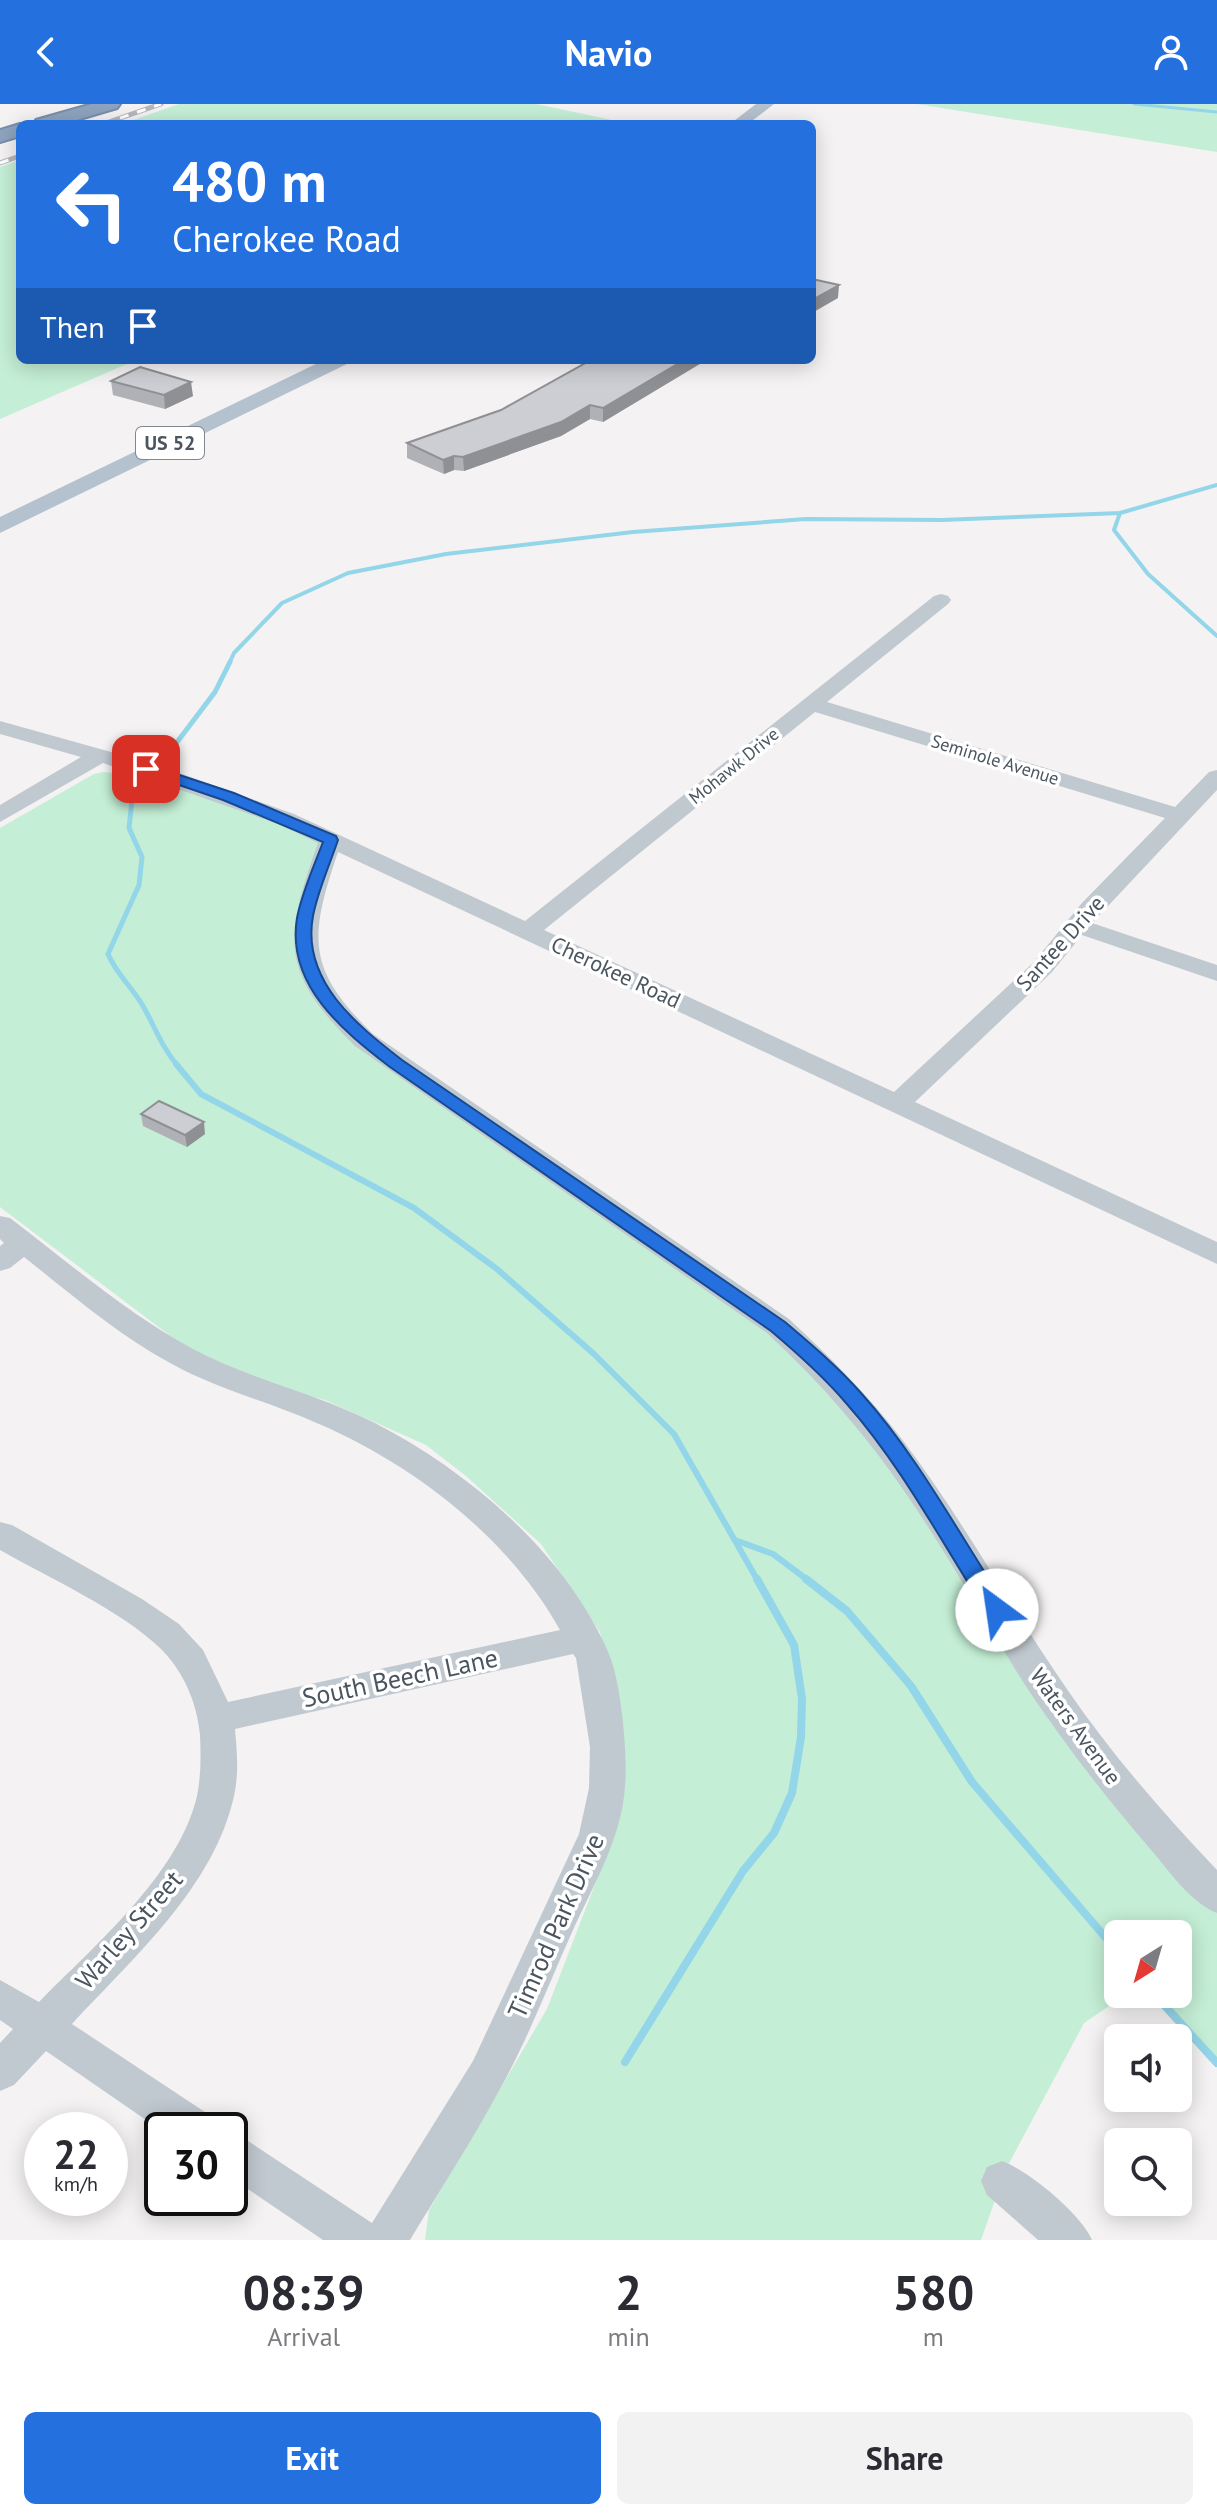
<!DOCTYPE html>
<html lang="en">
<head>
<meta charset="utf-8">
<style>
  body { margin:0; font-family:"PT Sans",sans-serif; background:#f2f2f3; color:#2b2b33; height:100vh; display:flex; flex-direction:column; font-size:30px; white-space:nowrap }
  * { box-sizing:border-box; margin:0 }
  p { font-size:26px; color:#7c7c81 }
  .icon { flex:none; width:44px; height:44px; fill:none; stroke:currentColor; stroke-width:2; stroke-linecap:round; stroke-linejoin:round }
  .map { position:relative; height:2136px; overflow:hidden }
  .panel { display:flex; flex-direction:column; background:#fff; flex:1 }
  .panel>* { flex:none }
  .top-card { position:absolute; left:16px; top:16px; width:800px; height:244px; border-radius:12px; box-shadow:0 4px 20px #0003; background:#2370de; color:#fff; overflow:hidden }
  .needle { width:52px; rotate:217deg }
  .tools { position:absolute; left:1104px; top:1816px; display:grid; gap:16px }
  .tools a { display:grid; place-items:center; width:88px; height:88px; border-radius:12px; background:#fff; box-shadow:0 4px 20px #0003; font-size:40px }
  .speed { position:absolute; left:24px; top:2008px; display:flex; gap:16px; font-size:40px; font-weight:700; text-align:center }
  .speed>* { display:grid; place-content:center; width:104px; height:104px; border-radius:50%; background:#fff; box-shadow:0 4px 20px #0003; line-height:1 }
  .speed small { font-size:20px; font-weight:400 }
  .speed .limit { border:4px solid #111; border-radius:12px; background:#fff; color:#111 }
  .pin { position:absolute; display:grid; place-items:center; width:68px; height:68px; color:#fff; margin:-34px; border-radius:16px; box-shadow:0 4px 12px #0006 }
  .me { position:absolute; width:88px; margin:-44px; rotate:329deg; stroke-linejoin:round; filter:drop-shadow(0 0 6px #0008) }
  .turn { display:flex; align-items:center; gap:28px; height:168px; padding:0 24px; font-size:36px }
  .turn .icon { width:104px; height:104px; stroke-width:2.5 }
  .turn b { display:block; font-size:56px; line-height:68px }
  .then { display:flex; align-items:center; height:76px; padding:0 24px; background:#0003; gap:16px; font-size:30px }
  .eta { display:flex; justify-content:space-evenly; align-items:center; height:136px; text-align:center }
  .eta b { font-size:48px; font-weight:700; line-height:56px }
  .primary-button { display:flex; gap:16px; margin-top:auto; padding:16px 24px }
  .primary-button a { flex:1; height:92px; border-radius:12px; background:#2370de; color:#fff; font-size:32px; font-weight:700; line-height:92px; text-align:center }
  .primary-button a+a { background:#f2f2f3; color:#2b2b33 }
  header { display:flex; justify-content:space-between; align-items:center; height:104px; padding:0 24px; background:#2370de; color:#fff; font-size:36px; font-weight:700 }
  .map>svg:first-child { display:block }
  .green { fill:#c4eed5 }
  .lines { fill:none; stroke-linecap:round; stroke-linejoin:round }
  .stream-far4 { stroke:#93d5e9; stroke-width:3 }
  .stream-far3 { stroke:#93d5e9; stroke-width:4 }
  .stream-far2 { stroke:#93d5e9; stroke-width:5 }
  .stream-far1 { stroke:#93d5e9; stroke-width:6 }
  .stream { stroke:#93d5e9; stroke-width:8 }
  .highway-casing { stroke:#788eaa; stroke-width:4 }
  .minor { fill:#c1c9d0; fill-rule:evenodd }
  .major { fill:#b4c1cf; fill-rule:evenodd }
  .highway { fill:#8da3be; fill-rule:evenodd }
  .rail-casing { stroke:#b5b7bc; stroke-width:5 }
  .rail { stroke:#fff; stroke-width:3; stroke-dasharray:9; stroke-linecap:butt }
  .wall { fill:#afb1b6 }
  .shaded-wall { fill:#8f9094 }
  .building { fill:#ccced4; stroke:#8f9094; stroke-width:2 }
  .route { fill:#2370de; stroke:#174990; stroke-width:2 }
  .labels { text-anchor:middle; stroke-width:7; stroke-linejoin:round; paint-order:stroke }
  .far-street-label { font-size:18px; fill:#4a555f; stroke:#fff }
  .shield { fill:#fff; stroke:#80888f; stroke-width:2 }
  .shield-label { font-size:20px; font-weight:bold; fill:#4a555f }
  .street-label { font-size:22px; fill:#4a555f; stroke:#fff }
  .near-street-label { font-size:26px; fill:#4a555f; stroke:#fff }
</style>
</head>
<body>
<header><svg class="icon" aria-label="back" viewBox="0 0 24 24"><path d="M15 5l-7 7 7 7"/></svg>Navio<svg class="icon" aria-label="person" viewBox="0 0 24 24"><circle cx="12" cy="8" r="4"/><path d="M4 21q1-7 8-7t8 7"/></svg></header>
<div class="map">
<svg width="1217" height="2136" viewBox="0 0 1217 2136">
  <rect width="100%" height="100%" fill="#f4f2f2"/>
  <!-- green -->
  <g class="green">
    <polygon points="179,0 536,0 631,20 122,20"/>
    <polygon points="917,0 1217,0 1217,48"/>
    <polygon points="20,56 20,256 136,256 0,315 0,63"/>
    <path d="M103,668c79,7 150,41 222,73l-13,145 505,378 400,532v162l-62,-68h23v-60h-60v60h9l-43,29 -78,146 -25,71h-556l4,-30 118,-201 62,-161 5,-157 -14,-59 -59,-88 -75,-68 -40,-31 -101,-45 -62,-17 -74,-33 -189,-143v-379l94,-54z"/>
  </g>
  <g class="lines">
    <!-- stream-far4 -->
    <polyline class="stream-far4" points="1134,0 1217,8"/>
    <!-- stream-far3 -->
    <g class="stream-far3">
      <polyline points="1120,409 1114,426 1148,470 1217,532"/>
      <polyline points="229,560 234,549 282,499 348,469 446,450 633,428 806,415 942,416 1120,409 1217,381"/>
    </g>
    <!-- stream-far2 -->
    <g class="stream-far2">
      <polyline points="162,658 215,588 230,558"/>
      <path d="M142,676l-14,11 4,9 -3,28 13,29 -3,28 -31,69c9,21 24,33 35,52 12,21 19,42 35,60"/>
    </g>
    <!-- stream-far1 -->
    <g class="stream-far1">
      <polyline points="176,960 201,990 414,1104 497,1165 594,1250 674,1330 758,1477"/>
      <polyline points="735,1436 773,1450 809,1477"/>
    </g>
    <!-- stream -->
    <g class="stream">
      <polyline points="806,1475 847,1507 911,1582 972,1678 1118,1848"/>
      <polyline points="1154,1890 1217,1959"/>
      <polyline points="625,1958 743,1767 774,1729 792,1689 801,1633 802,1595 794,1541 757,1475"/>
    </g>
    <defs>
      <g id="highway">
        <polygon points="92,0 120,0 117,4 63,20 34,20 36,16"/>
        <polygon points="20,20 20,32 0,38 0,26"/>
      </g>
    </defs>
    <!-- highway casing -->
    <use href="#highway" class="highway-casing"/>
    <!-- minor -->
    <g class="minor">
      <path d="M941,490l7,2 3,4 -3,4 -121,98 348,105 34,-35 8,-2v20l-125,133 125,42v16l-135,-46 -30,37 -137,130 302,140v22l-879,-412c-29,86 -32,117 35,182l416,285c40,37 78,75 112,119 62,81 110,171 168,254 44,64 95,122 148,178v43c-26,-10 -47,-41 -65,-62 -45,-52 -87,-106 -125,-163 -40,-63 -76,-128 -118,-190 -41,-61 -88,-115 -142,-165l-412,-287c-76,-75 -71,-107 -37,-203l-40,-19 -175,-61 -103,59v-17l81,-48 -81,-23v-13l154,43 140,50 231,107 409,-325zM815,608l350,106 -84,86 -47,58 -140,130 -350,-162z"/>
      <path d="M0,1112l10,2c59,45 118,96 183,131 58,31 123,44 182,74 95,49 192,132 234,231 12,28 19,101 16,132 -3,51 -31,98 -52,144 -24,53 -45,109 -73,159 -28,52 -60,101 -90,151h-87l-93,-63v-44l15,6 127,84 101,-162 106,-227 10,-46 1,-41 -14,-89 -3,-4 -338,75c2,23 4,45 -1,67 -20,91 -101,162 -162,228l139,92 6,14 -55,1 -116,-80 -32,34 -14,6v-48l13,-14 -13,-9v-40l39,22c55,-56 140,-128 158,-206 4,-20 4,-40 3,-61 -3,-32 -16,-63 -39,-86 -40,-39 -112,-71 -161,-99v-28l12,3 130,74 37,25 24,26 25,52 332,-72c-51,-92 -146,-165 -241,-206 -49,-22 -100,-34 -147,-60 -53,-28 -101,-70 -148,-107l-14,11 -10,3v-25l4,-3 -4,-4z"/>
      <path d="M1002,2057c27,10 79,53 90,79h-54l-51,-45 -6,-14 6,-14z"/>
    </g>
    <!-- major -->
    <g class="major">
      <polygon points="756,0 774,0 748,20 730,20"/>
      <polygon points="324,256 350,256 347,260 0,429 0,413"/>
    </g>
    <!-- highway -->
    <use href="#highway" class="highway"/>
    <defs>
      <g id="rail">
        <polyline points="103,20 161,0"/>
        <polyline points="0,59 20,52"/>
      </g>
    </defs>
    <!-- rail casing -->
    <use href="#rail" class="rail-casing"/>
    <!-- rail -->
    <use href="#rail" class="rail"/>
  </g>
  <!-- wall -->
  <g class="wall">
    <polygon points="591,256 708,256 698,261 603,318 590,315 561,332 464,367 454,366 444,370 407,354 407,339 501,306"/>
    <polygon points="111,277 193,292 165,305 113,291"/>
    <polygon points="141,1010 205,1030 187,1043 143,1022"/>
  </g>
  <!-- shaded-wall -->
  <g class="shaded-wall">
    <polygon points="839,181 838,194 812,209 812,196"/>
    <polygon points="684,256 708,256 698,261 603,318 603,304"/>
    <polygon points="191,278 193,292 165,305 164,291"/>
    <polygon points="590,301 590,315 561,332 464,367 463,353"/>
    <polygon points="454,352 454,366 444,370 443,356"/>
    <polygon points="204,1018 205,1030 187,1043 185,1031"/>
  </g>
  <!-- building -->
  <g class="building">
    <polygon points="812,175 839,181 812,196"/>
    <polygon points="591,256 684,256 603,304 590,301 561,318 463,353 454,352 443,356 407,339 501,306"/>
    <polygon points="140,263 191,278 164,291 111,277"/>
    <polygon points="159,997 204,1018 185,1031 141,1010"/>
  </g>
  <!-- route -->
  <path class="route" d="M146,660l88,29 102,43 2,4c-8,24 -20,50 -25,76 -12,65 44,109 89,144l383,262c26,22 53,45 76,71 56,62 98,141 144,211l3,6 -3,6 -8,3 -8,-3c-46,-71 -87,-150 -143,-213 -22,-26 -49,-50 -75,-72l-381,-264c-47,-36 -104,-82 -93,-149 5,-26 17,-52 26,-76l-100,-42 -82,-28v-6z"/>
  <g class="labels">
    <!-- far-street labels -->
    <g class="far-street-label">
      <text transform="translate(995 656) rotate(17)" y="6">Seminole Avenue</text>
      <text transform="translate(734 662) rotate(-39)" y="6">Mohawk Drive</text>
    </g>
    <!-- shield labels -->
    <rect class="shield" x="136" y="323" width="68" height="32" rx="6"/>
    <g class="shield-label">
      <text x="170" y="346">US 52</text>
    </g>
    <!-- street labels -->
    <g class="street-label">
      <text transform="translate(1060 839) rotate(-48)" y="8">Santee Drive</text>
      <text transform="translate(616 868) rotate(25)" y="8">Cherokee Road</text>
      <text transform="translate(1076 1622) rotate(54)" y="8">Waters Avenue</text>
    </g>
    <!-- near-street labels -->
    <g class="near-street-label">
      <text transform="translate(400 1574) rotate(-12)" y="9">South Beech Lane</text>
      <text transform="translate(556 1822) rotate(-66)" y="9">Timrod Park Drive</text>
      <text transform="translate(129 1826) rotate(-49)" y="9">Warley Street</text>
    </g>
  </g>
</svg>
<div class="tools">
<a><svg class="needle" viewBox="-14 -14 28 28"><path d="M0-13l5 13h-10z" fill="#e53935"/><path d="M0 13l5-13h-10z" fill="#7c7c81"/></svg></a>
<a><svg class="icon" aria-label="sound" viewBox="0 0 24 24"><path d="M4 9h4l5-4v14l-5-4H4zM17 9q2 3 0 6"/></svg></a>
<a><svg class="icon" aria-label="search" viewBox="0 0 24 24"><circle cx="10" cy="10" r="6"/><path d="M15 15l6 6"/></svg></a>
</div>
<div class="speed"><div>22<small>km/h</small></div><div class="limit">30</div></div>
<div class="pin" style="left:146px;top:665px;background:#d93025"><svg class="icon" aria-label="arrive" viewBox="0 0 24 24"><path d="M6 21V4h12l-3 4 3 4H6"/></svg></div>
<svg class="me" style="left:997px;top:1506px" viewBox="-20 -20 40 40"><circle r="19" fill="#fff"/><path d="M0-13L10 11 0 6-10 11z" fill="#2370de"/></svg>
<div class="top-card">
<div class="turn"><svg class="icon" aria-label="left" viewBox="0 0 24 24"><path d="M17 20v-9H6M10 6l-5 5 5 5"/></svg><div><b>480 m</b>Cherokee Road</div></div>
<div class="then">Then<svg class="icon" aria-label="arrive" viewBox="0 0 24 24"><path d="M6 21V4h12l-3 4 3 4H6"/></svg></div>
</div>
</div>
<section class="panel">
<div class="eta">
<div><b>08:39</b><p>Arrival</p></div>
<div><b>2</b><p>min</p></div>
<div><b>580</b><p>m</p></div>
</div>
<div class="primary-button"><a>Exit</a><a>Share</a></div>
</section>
</body>
</html>
